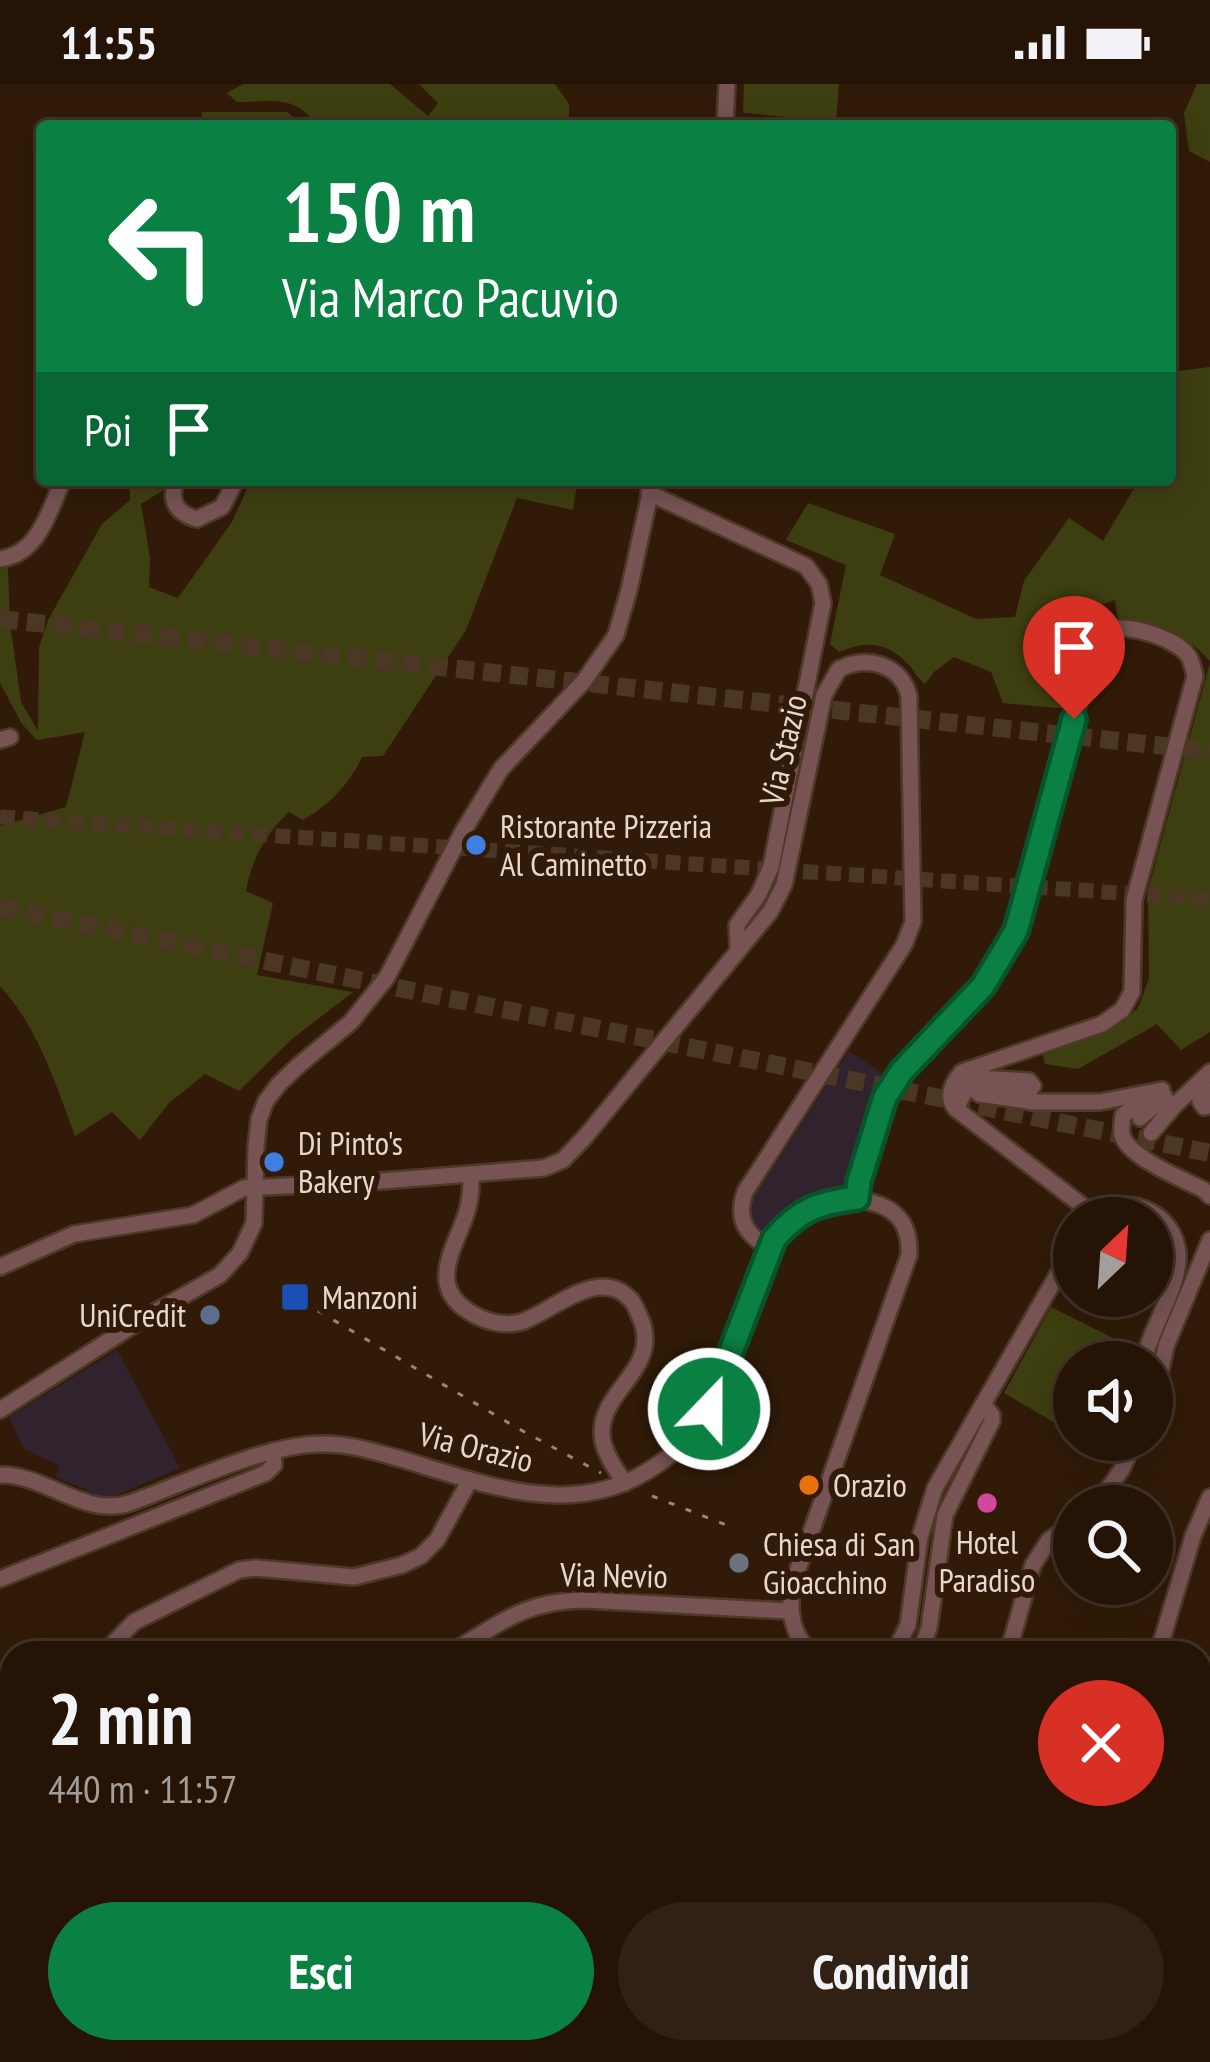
<!DOCTYPE html>
<html lang="it">
<head>
<meta charset="utf-8">
<style>
  body { margin:0; font-family:"PT Sans Narrow",sans-serif; background:#312114; color:#f1f3f6; height:100vh; display:flex; flex-direction:column; font-size:45px; white-space:nowrap }
  * { box-sizing:border-box; margin:0 }
  p { font-size:39px; color:#a39e9b }
  .icon { flex:none; width:66px; height:66px; fill:none; stroke:currentColor; stroke-width:2; stroke-linecap:round; stroke-linejoin:round }
  .map { position:relative; flex:1; overflow:hidden }
  .panel { position:absolute; left:0px; top:1557px; width:1212px; height:423px; display:flex; flex-direction:column; background:#251406; border-radius:36px 36px 0 0; box-shadow:0 6px 30px #0003,0 0 0 3px #423328 }
  .panel>* { flex:none }
  .top-card { position:absolute; left:36px; top:36px; width:1140px; height:366px; border-radius:12px; box-shadow:0 6px 30px #0003,0 0 0 3px #423328; background:#0b8043; color:#fff; overflow:hidden }
  .needle { width:78px; rotate:25deg }
  .buttons { position:absolute; left:1053px; top:1113px; display:grid; gap:24px }
  .buttons a { display:grid; place-items:center; width:120px; height:120px; border-radius:50%; background:#251406; box-shadow:0 6px 30px #0003,0 0 0 3px #423328; font-size:60px }
  .pin { position:absolute; display:grid; place-items:center; width:102px; height:102px; color:#fff; margin:-123px -51px; border-radius:50% 50% 50% 0; rotate:-45deg; box-shadow:0 0 12px #0007 }
  .pin .icon { rotate:45deg }
  .me { position:absolute; width:132px; margin:-66px; rotate:22deg; stroke-linejoin:round; filter:drop-shadow(0 0 9px #0008) }
  .turn { display:flex; align-items:center; gap:42px; height:252px; padding:0 48px; font-size:54px }
  .turn .icon { width:156px; height:156px; stroke-width:2.5 }
  .turn b { display:block; font-size:84px; line-height:102px }
  .then { display:flex; align-items:center; height:114px; padding:0 48px; background:#0003; gap:24px; font-size:45px }
  .round { display:grid; place-items:center; flex:none; width:126px; height:126px; border-radius:63px; background:#312114 }
  .head { display:flex; align-items:center; justify-content:space-between; height:204px; padding:0 48px }
  h1 { font-size:72px; font-weight:700; line-height:90px }
  .action { display:flex; gap:24px; margin-top:auto; padding:24px 48px }
  .action a { flex:1; height:138px; border-radius:72px; background:#0b8043; color:#fff; font-size:48px; font-weight:700; line-height:138px; text-align:center }
  .action a+a { background:#312114; color:#f1f3f6 }
  .status { display:flex; justify-content:space-between; align-items:center; height:84px; padding:0 60px; background:#251406; direction:ltr }
  .status svg { height:33px; fill:currentColor }
  .map>svg:first-child { display:block }
  .education { fill:#31232e }
  .green { fill:#3e3f10 }
  .lines { fill:none; stroke-linecap:round; stroke-linejoin:round }
  .minor-tunnel { stroke:#4c3725; stroke-width:15; stroke-dasharray:15 8; stroke-linecap:butt }
  .major-tunnel { stroke:#4c3725; stroke-width:18; stroke-dasharray:18 9; stroke-linecap:butt }
  .minor-casing { stroke:#4e3927; stroke-width:20 }
  .minor { stroke:#775354; stroke-width:15 }
  .rail { stroke:#998778; stroke-width:3; stroke-dasharray:6 12; stroke-linecap:butt }
  .route-casing { stroke:#07532c; stroke-width:30 }
  .route { stroke:#0b8043; stroke-width:21 }
  .shop-dot { fill:#3f7fe0; stroke:#311b08; stroke-width:4.5 }
  .transit-dot { fill:#1a4fb4; stroke:#311b08; stroke-width:4.5 }
  .service-dot { fill:#5c6f8a; stroke:#311b08; stroke-width:4.5 }
  .food-dot { fill:#e8710a; stroke:#311b08; stroke-width:4.5 }
  .hotel-dot { fill:#d1479c; stroke:#311b08; stroke-width:4.5 }
  .worship-dot { fill:#6b7280; stroke:#311b08; stroke-width:4.5 }
  .labels { text-anchor:middle; stroke-width:12; stroke-linejoin:round; paint-order:stroke }
  .street-label { font-size:33px; fill:#e7d7cc; stroke:#311b08 }
  .poi-label { font-size:33px; fill:#e7d7cc; stroke:#311b08; text-anchor:start }
</style>
</head>
<body>
<div class="status"><b>11:55</b><svg viewBox="0 0 49 12"><path d="M0 12V9h3v3zM5 12V6h3v6zM10 12V3h3v9zM15 12V0h3v12zM26 1h20v11H26zM47 4h2v5h-2z"/></svg></div>
<div class="map">
<svg width="1210" height="1978" viewBox="0 0 1210 1978">
  <rect width="100%" height="100%" fill="#311b08"/>
  <!-- education -->
  <g class="education">
    <polygon points="849,967 888,993 852,1089 842,1101 794,1122 763,1150 756,1146 749,1129 751,1117"/>
    <polygon points="117,1266 180,1384 117,1411 103,1413 56,1393 59,1381 24,1365 9,1333"/>
  </g>
  <!-- green -->
  <g class="green">
    <path d="M243,0h147l38,32 10,-13 -19,-19h136l14,20v22h-252c-21,-32 -46,-24 -80,-24l-10,-9z"/>
    <polygon points="744,0 839,0 836,37 743,29"/>
    <polygon points="1197,0 1210,0 1210,78 1189,67 1184,29"/>
    <path d="M201,28h86l18,14c-6,-2 -12,-6 -19,-7 -24,-6 -56,10 -83,2z"/>
    <path d="M1210,283v294c-27,-30 -53,-36 -92,-42l-3,-19 -14,5 -3,19 -11,17 -19,68 -65,-6 -12,-31 -37,-15 -20,15 -9,12c-9,-7 -12,-16 -20,-23 -20,-20 -41,-20 -66,-9l-9,-8 16,-79 -60,-25 22,-37 87,31 -15,41 96,44 39,-2 9,-36 45,-63 34,23 36,-61h31v-108z"/>
    <path d="M130,396h35l-3,11 -21,13 9,54 -1,29 29,11 54,-76 19,-42h385v2l-59,2 -4,26 -56,-12 -51,132 -83,126 -21,1c-13,28 -33,48 -59,63l-14,-8c-23,21 -38,49 -43,79l27,12 -16,72 96,17 -61,47 -53,52 -34,-17 -36,29 -29,37 -28,-28 -37,24c-19,-51 -37,-109 -75,-150v-160l66,-19 19,-75 -48,8 -15,-16 -22,-41v-114l8,-1 2,55 11,79 17,29 1,-83 9,-28 54,-96 28,-24z"/>
    <polygon points="1210,579 1210,948 1181,966 1157,940 1078,985 1045,980 1043,971 1123,938 1138,924 1149,895 1148,806"/>
    <polygon points="1051,1223 1135,1265 1130,1278 1074,1278 1074,1350 1004,1309"/>
  </g>
  <g class="lines">
    <!-- minor-tunnel -->
    <polyline class="minor-tunnel" points="0,733 1210,815"/>
    <!-- major-tunnel -->
    <g class="major-tunnel">
      <polyline points="0,535 1210,667"/>
      <polyline points="0,823 1210,1069"/>
    </g>
    <defs>
      <g id="minor">
        <polyline points="725,42 727,0"/>
        <path d="M176,396c-7,21 0,33 21,39l25,-12 14,-27"/>
        <polyline points="649,409 806,482 819,500 823,519 771,783 759,810 737,841 738,866"/>
        <path d="M0,475c39,-5 49,-48 63,-79"/>
        <polyline points="0,656 10,653"/>
        <polyline points="1210,1006 1200,1017 1204,1023 1210,1022"/>
        <path d="M1149,1013l-26,18c-1,7 -2,14 -1,20 7,23 61,44 82,55l6,6"/>
        <polyline points="956,1025 969,999 978,994 1029,997 1033,1002 1030,1006 984,1001 978,1002 976,1007 979,1010 1033,1018 1100,1018 1162,1006"/>
        <polyline points="956,1025 1096,1132"/>
        <polyline points="1140,1034 1165,1013"/>
        <polyline points="1151,1049 1175,1021 1210,988"/>
        <path d="M471,1090c0,13 0,25 -4,37 -6,22 -23,47 -20,71 2,13 10,22 21,29 15,10 35,16 53,11 30,-9 78,-58 110,-22 5,6 9,17 12,25 13,46 -42,66 -41,108 0,17 13,36 23,50"/>
        <path d="M857,1114l2,-17 26,-84 17,-26 81,-85 33,-55 79,-289c4,-5 7,-10 14,-12 20,-7 69,9 80,27 3,5 4,12 6,19l-61,224 -2,92 -10,18 -20,14 -140,48c-9,10 -17,25 -6,37"/>
        <path d="M1094,1134c32,-28 81,-6 84,36 2,35 -28,72 -34,108"/>
        <path d="M0,1183l74,-33 119,-19 51,-27 125,-6 175,-14 19,-8 22,-23 185,-225 14,-27 40,-190 15,-26c28,-14 62,-5 70,27l4,226 -9,23 -159,247c-9,26 0,43 24,55"/>
        <polyline points="0,1326 146,1233 220,1191 240,1169 254,1139 256,1063 259,1035 266,1017 279,1000 299,981 351,938 387,893 462,749 501,685 584,597 616,551 629,506 653,396"/>
        <polyline points="1152,1333 1159,1328 1160,1290 1166,1262 1210,1156"/>
        <path d="M0,1391c46,-1 83,43 130,28 53,-19 136,-59 191,-59 27,-1 54,8 80,15 80,24 167,60 245,13 27,-16 48,-37 63,-64 22,-39 34,-86 49,-128 3,-12 7,-24 12,-34 21,-40 69,-56 110,-41 23,9 30,27 29,50l-117,331c-3,27 -1,46 19,67"/>
        <polyline points="1096,1422 1122,1385 1135,1356"/>
        <polyline points="0,1495 266,1389 274,1381 273,1367"/>
        <polyline points="104,1569 134,1538 239,1486 256,1484 354,1493 402,1481 421,1472 437,1456 470,1396"/>
        <path d="M450,1569c51,-30 73,-52 135,-53l204,11"/>
        <polyline points="894,1569 908,1541 920,1453 935,1404 1074,1162"/>
        <polyline points="920,1569 929,1544 945,1431 992,1337 992,1331 983,1320"/>
        <polyline points="1008,1569 1033,1481 1049,1456 1074,1439"/>
        <polyline points="1158,1569 1193,1452 1210,1413"/>
        <polyline points="0,1687 12,1675"/>
        <polyline points="0,1770 12,1762"/>
        <polyline points="0,1879 12,1872"/>
        <polyline points="46,1978 63,1968"/>
      </g>
    </defs>
    <!-- minor casing -->
    <use href="#minor" class="minor-casing"/>
    <!-- minor -->
    <use href="#minor" class="minor"/>
    <!-- rail -->
    <g class="rail">
      <polyline points="318,1227 519,1345 601,1389"/>
      <polyline points="652,1412 729,1442"/>
    </g>
  </g>
  <g class="lines">
    <defs>
      <path id="route" d="M709,1325l65,-170c26,-30 44,-36 83,-41l2,-17 26,-84 17,-26 81,-85 33,-55 58,-212"/>
    </defs>
    <!-- route casing -->
    <use href="#route" class="route-casing"/>
    <!-- route -->
    <use href="#route" class="route"/>
  </g>
  <!-- markers -->
  <g class="shop-dot">
    <circle cx="476" cy="761" r="12"/>
    <circle cx="274" cy="1078" r="12"/>
  </g>
  <rect class="transit-dot" x="280" y="1198" width="30" height="30" rx="6"/>
  <circle class="service-dot" cx="210" cy="1231" r="12"/>
  <circle class="food-dot" cx="809" cy="1401" r="12"/>
  <circle class="hotel-dot" cx="987" cy="1419" r="12"/>
  <circle class="worship-dot" cx="739" cy="1479" r="12"/>
  <g class="labels">
    <!-- street labels -->
    <g class="street-label">
      <text transform="translate(783 666) rotate(-77)" y="12">Via Stazio</text>
      <text transform="translate(476 1363) rotate(14)" y="12">Via Orazio</text>
      <text transform="translate(614 1491) rotate(1)" y="12">Via Nevio</text>
    </g>
    <!-- poi labels -->
    <g class="poi-label">
      <text x="500" y="754">Ristorante Pizzeria<tspan x="500" dy="38">Al Caminetto</tspan></text>
      <text x="298" y="1071">Di Pinto's<tspan x="298" dy="38">Bakery</tspan></text>
      <text x="322" y="1225">Manzoni</text>
      <text x="186" y="1243" text-anchor="end">UniCredit</text>
      <text x="833" y="1413">Orazio</text>
      <text x="987" y="1470" text-anchor="middle">Hotel<tspan x="987" dy="38">Paradiso</tspan></text>
      <text x="763" y="1472">Chiesa di San<tspan x="763" dy="38">Gioacchino</tspan></text>
    </g>
  </g>
</svg>
<div class="buttons">
<a><svg class="needle" viewBox="-14 -14 28 28"><path d="M0-13l5 13h-10z" fill="#e53935"/><path d="M0 13l5-13h-10z" fill="#a39e9b"/></svg></a>
<a><svg class="icon" aria-label="sound" viewBox="0 0 24 24"><path d="M4 9h4l5-4v14l-5-4H4zM17 9q2 3 0 6"/></svg></a>
<a><svg class="icon" aria-label="search" viewBox="0 0 24 24"><circle cx="10" cy="10" r="6"/><path d="M15 15l6 6"/></svg></a>
</div>
<div class="pin" style="left:1074px;top:635px;background:#d93025"><svg class="icon" aria-label="arrive" viewBox="0 0 24 24"><path d="M6 21V4h12l-3 4 3 4H6"/></svg></div>
<svg class="me" style="left:709px;top:1325px" viewBox="-20 -20 40 40"><circle r="17" fill="#0b8043" stroke="#fff" stroke-width="3"/><path d="M0-11L8 9 0 5-8 9z" fill="#fff"/></svg>
<div class="top-card">
<div class="turn"><svg class="icon" aria-label="left" viewBox="0 0 24 24"><path d="M17 20v-9H6M10 6l-5 5 5 5"/></svg><div><b>150 m</b>Via Marco Pacuvio</div></div>
<div class="then">Poi<svg class="icon" aria-label="arrive" viewBox="0 0 24 24"><path d="M6 21V4h12l-3 4 3 4H6"/></svg></div>
</div>
<section class="panel">
<div class="head"><div><h1>2 min</h1><p>440 m · 11:57</p></div><a class="round" style="background:#d93025;color:#fff"><svg class="icon" aria-label="close" viewBox="0 0 24 24"><path d="M6 6l12 12M18 6L6 18"/></svg></a></div>
<div class="action"><a>Esci</a><a>Condividi</a></div>
</section>
</div>
</body>
</html>
